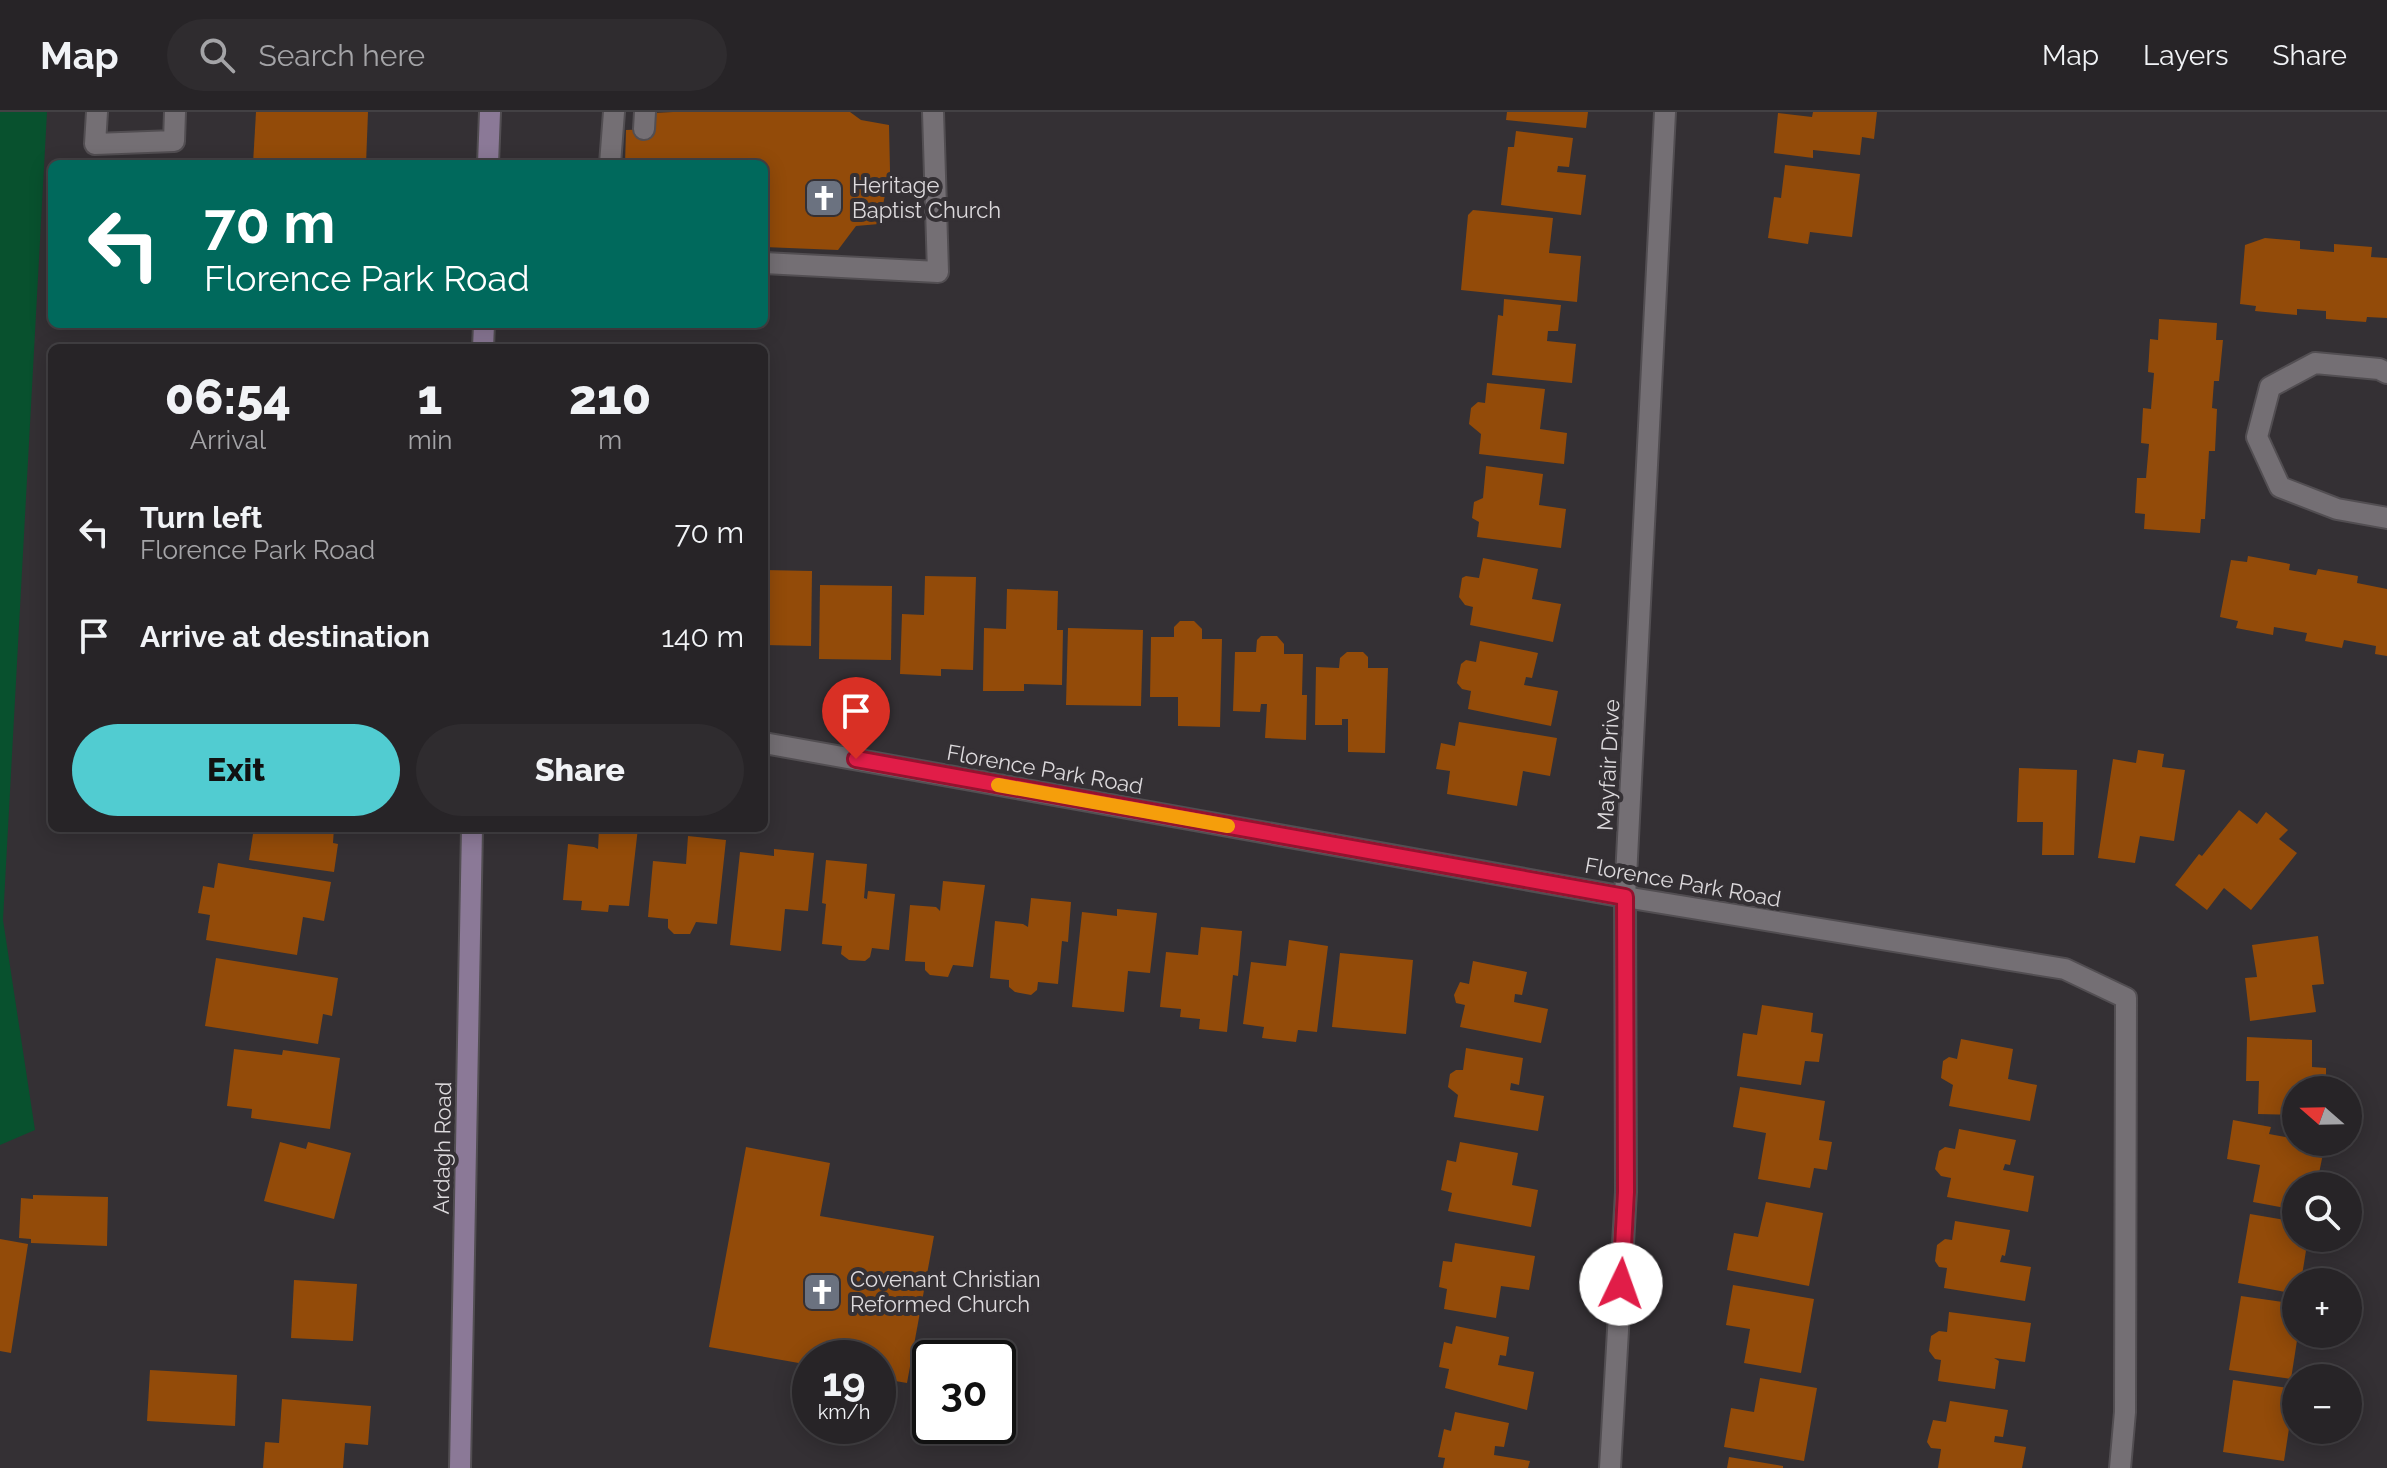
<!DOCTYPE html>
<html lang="en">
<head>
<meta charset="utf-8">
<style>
  body { margin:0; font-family:Raleway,sans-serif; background:#2f2c2f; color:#f1f3f6; height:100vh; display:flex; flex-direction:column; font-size:30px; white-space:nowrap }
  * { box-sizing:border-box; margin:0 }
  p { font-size:26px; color:#a4a4a7 }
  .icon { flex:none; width:44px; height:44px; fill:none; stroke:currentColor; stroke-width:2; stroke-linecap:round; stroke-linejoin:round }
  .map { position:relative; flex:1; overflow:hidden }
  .drawer { position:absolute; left:48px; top:232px; width:720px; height:488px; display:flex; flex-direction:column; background:#272427; border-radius:12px; box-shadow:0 4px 20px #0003,0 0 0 2px #434144 }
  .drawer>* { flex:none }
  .guide { position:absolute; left:48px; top:48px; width:720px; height:168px; border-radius:12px; box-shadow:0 4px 20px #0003,0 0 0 2px #434144; background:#00695c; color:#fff; overflow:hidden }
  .needle { width:52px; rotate:290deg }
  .controls { position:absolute; left:2282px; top:964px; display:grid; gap:16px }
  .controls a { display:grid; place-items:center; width:80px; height:80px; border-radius:50%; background:#272427; box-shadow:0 4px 20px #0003,0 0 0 2px #434144; font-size:40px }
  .speed { position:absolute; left:792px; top:1228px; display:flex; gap:16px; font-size:40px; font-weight:700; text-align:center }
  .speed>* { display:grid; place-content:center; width:104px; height:104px; border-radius:50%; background:#272427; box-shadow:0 4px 20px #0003,0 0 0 2px #434144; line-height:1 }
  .speed small { font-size:20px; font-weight:400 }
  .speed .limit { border:4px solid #111; border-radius:12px; background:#fff; color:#111 }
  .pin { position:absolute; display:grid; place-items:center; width:68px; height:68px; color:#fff; margin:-82px -34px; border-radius:50% 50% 50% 0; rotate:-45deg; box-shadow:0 0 8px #0007 }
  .pin .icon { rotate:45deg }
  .me { position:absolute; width:88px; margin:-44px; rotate:3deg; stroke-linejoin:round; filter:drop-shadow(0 0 6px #0008) }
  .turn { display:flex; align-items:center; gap:28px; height:168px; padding:0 24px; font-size:36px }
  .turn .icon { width:104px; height:104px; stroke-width:2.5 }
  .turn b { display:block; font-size:56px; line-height:68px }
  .eta { display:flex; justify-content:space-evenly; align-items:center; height:136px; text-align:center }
  .eta b { font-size:48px; font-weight:800; line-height:56px }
  .action { display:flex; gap:16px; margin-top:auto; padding:16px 24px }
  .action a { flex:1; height:92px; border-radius:48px; background:#51ccd1; color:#111; font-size:32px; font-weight:800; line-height:92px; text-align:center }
  .action a+a { background:#2f2c2f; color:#f1f3f6 }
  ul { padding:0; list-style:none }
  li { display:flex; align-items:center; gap:24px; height:104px; padding:0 24px }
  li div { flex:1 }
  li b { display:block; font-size:30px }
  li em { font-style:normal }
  header { display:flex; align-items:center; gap:48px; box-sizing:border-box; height:112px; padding:0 40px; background:#272427; border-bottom:2px solid #434144 }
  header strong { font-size:38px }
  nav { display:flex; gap:44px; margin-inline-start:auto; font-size:28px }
  .search { width:560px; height:72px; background:#2f2c2f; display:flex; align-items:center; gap:20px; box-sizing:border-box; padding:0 28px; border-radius:44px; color:#a4a4a7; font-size:30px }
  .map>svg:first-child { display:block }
  .green { fill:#08512e }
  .building { fill:#934b09 }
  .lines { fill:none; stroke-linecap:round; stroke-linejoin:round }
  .lane-casing { stroke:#524e52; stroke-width:24 }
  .street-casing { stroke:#524e52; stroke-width:24 }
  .secondary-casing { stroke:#524e52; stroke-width:24 }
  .lane { stroke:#746f74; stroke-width:20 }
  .street { stroke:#746f74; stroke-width:20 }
  .secondary { stroke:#8b7997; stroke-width:20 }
  .route-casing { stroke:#92132f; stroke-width:20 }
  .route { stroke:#e11d48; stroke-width:14 }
  .slow { stroke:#f59e0b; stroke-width:14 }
  .labels { text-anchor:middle; stroke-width:8; stroke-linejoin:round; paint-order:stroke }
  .poi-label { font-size:22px; fill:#dcd9dc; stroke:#343034; text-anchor:start }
  .street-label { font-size:22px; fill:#dcd9dc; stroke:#343034 }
</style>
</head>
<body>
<header>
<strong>Map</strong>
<div class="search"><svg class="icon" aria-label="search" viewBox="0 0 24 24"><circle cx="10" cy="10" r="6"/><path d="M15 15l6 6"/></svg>Search here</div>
<nav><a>Map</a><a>Layers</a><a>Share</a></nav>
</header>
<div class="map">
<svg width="2387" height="1356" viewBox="0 0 2387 1356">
  <rect width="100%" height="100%" fill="#343034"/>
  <!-- green -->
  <polygon class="green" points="0,0 47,0 3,808 35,1018 0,1033"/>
  <!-- building -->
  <g class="building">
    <polygon points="256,0 368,0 366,52 253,52"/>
    <polygon points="673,0 850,0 861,8 889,13 890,59 879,112 856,114 838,138 764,135 764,52 625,52 626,18 652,17 654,1"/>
    <polygon points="1507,0 1588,0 1586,16 1506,8"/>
    <polygon points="1813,0 1877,0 1874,27 1862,25 1860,43 1813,38 1813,46 1774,41 1778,1 1812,5"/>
    <polygon points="1516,19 1573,26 1569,55 1558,54 1557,60 1586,63 1581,103 1501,93 1508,35 1514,35"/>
    <polygon points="1785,53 1860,62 1852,125 1810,120 1808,132 1768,126 1774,85 1781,86"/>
    <polygon points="1473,98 1553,106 1549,141 1581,144 1577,190 1461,178 1468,103"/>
    <polygon points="2265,126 2300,129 2300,137 2334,140 2334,132 2372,135 2371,145 2387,146 2387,206 2367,205 2366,210 2326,207 2326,199 2297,197 2297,203 2255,199 2256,194 2240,192 2245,133"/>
    <polygon points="1504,187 1561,193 1558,219 1548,219 1547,229 1576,232 1572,271 1492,263 1498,203 1503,204"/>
    <polygon points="2159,207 2217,211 2216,228 2223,228 2219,269 2214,269 2212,296 2217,297 2215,339 2209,339 2205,407 2201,407 2200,421 2144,417 2145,402 2135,401 2137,366 2146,366 2149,332 2141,331 2143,296 2151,297 2154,261 2148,260 2150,227 2158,228"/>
    <polygon points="1487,271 1545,277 1540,317 1567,321 1564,352 1479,342 1481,322 1469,312 1471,296 1478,290 1485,291"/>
    <polygon points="1486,354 1543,362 1539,393 1566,397 1561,436 1477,425 1479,410 1472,406 1474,390 1483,386"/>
    <polygon points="2248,444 2290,452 2289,458 2316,463 2318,457 2358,464 2357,471 2387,477 2387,544 2375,542 2376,534 2344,528 2342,536 2305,529 2307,521 2274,515 2273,523 2236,516 2238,509 2220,505 2231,448 2247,450"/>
    <polygon points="1483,446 1538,457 1532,487 1561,492 1553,530 1470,513 1473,495 1465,493 1459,485 1462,466 1466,464 1479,466"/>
    <polygon points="764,458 812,459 811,534 764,533"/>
    <polygon points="925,464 976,465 973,558 941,557 941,564 900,562 902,502 924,503"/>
    <polygon points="820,473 892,474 891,548 819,547"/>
    <polygon points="1007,477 1058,479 1057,518 1063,518 1062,573 1024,572 1024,579 983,579 984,516 1006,517"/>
    <polygon points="1180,509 1194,509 1202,517 1202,527 1222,527 1220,615 1178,614 1178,585 1150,585 1151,525 1174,525 1174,515"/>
    <polygon points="1068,516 1143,518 1141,594 1066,593"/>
    <polygon points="1261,524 1277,524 1284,532 1284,542 1303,542 1302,583 1307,583 1306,628 1265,626 1267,592 1261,592 1260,600 1233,599 1235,540 1256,540 1257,528"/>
    <polygon points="1480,529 1538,541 1532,566 1526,565 1524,573 1558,579 1551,614 1468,597 1471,579 1462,577 1457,571 1461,552 1466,548 1476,550"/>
    <polygon points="1347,540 1363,540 1368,545 1368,556 1388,556 1385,641 1348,640 1348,607 1342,607 1342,613 1315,613 1316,555 1339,556 1340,546"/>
    <polygon points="1459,610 1557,626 1550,664 1523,659 1517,694 1447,682 1450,659 1436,657 1441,631 1455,634"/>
    <polygon points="2138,638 2164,642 2162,655 2185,658 2174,729 2140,724 2135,751 2098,746 2113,647 2136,651"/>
    <polygon points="2019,656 2077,658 2074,743 2042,743 2043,710 2017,710"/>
    <polygon points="2239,698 2257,712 2266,700 2288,718 2279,727 2297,741 2251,798 2224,776 2207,798 2175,773 2199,742 2202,744"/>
    <polygon points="260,716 334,716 333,731 338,732 334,760 249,748 253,722 259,721"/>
    <polygon points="599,716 638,716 629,794 609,793 608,800 581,798 582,789 563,788 568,732 594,735 598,737"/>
    <polygon points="688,724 726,728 717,812 696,810 690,822 674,822 668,816 668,807 648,805 653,749 686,752"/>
    <polygon points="774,737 814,741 808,799 785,797 781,839 730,833 740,740 774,744"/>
    <polygon points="826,748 867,752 864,786 867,787 868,779 895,782 889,838 872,836 870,845 865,849 849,848 841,842 842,834 822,832 826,792 822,791"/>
    <polygon points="218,751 331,770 324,809 303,805 297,843 206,828 210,803 198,801 203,774 214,776"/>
    <polygon points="943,769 985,773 973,855 953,853 948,865 930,863 925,858 925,850 905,849 910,793 936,795 940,799"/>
    <polygon points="1031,786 1071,790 1068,830 1062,829 1058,872 1038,870 1037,878 1031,883 1015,880 1009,875 1009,868 990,866 995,809 1023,812 1028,815"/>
    <polygon points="1117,797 1157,801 1150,861 1128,859 1124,900 1072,895 1082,800 1117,804"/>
    <polygon points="1201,815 1242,819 1238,864 1233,863 1227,920 1199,917 1200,907 1180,905 1181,897 1160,895 1166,840 1198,843"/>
    <polygon points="2318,824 2324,872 2312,873 2316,900 2250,909 2245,866 2257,865 2252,833"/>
    <polygon points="1289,828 1328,834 1317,920 1298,918 1296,930 1262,926 1264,915 1243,912 1251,850 1286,854"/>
    <polygon points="1340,841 1413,848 1406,922 1332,915"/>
    <polygon points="216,846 338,866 332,904 323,902 318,932 205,914"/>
    <polygon points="1473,849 1527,860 1522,883 1515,882 1514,890 1548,897 1541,931 1460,915 1465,893 1456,891 1454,883 1460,870 1469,872"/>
    <polygon points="1762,893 1813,901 1811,920 1823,922 1819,950 1805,949 1801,973 1737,964 1743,921 1757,923"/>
    <polygon points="2247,925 2312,928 2312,955 2326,956 2326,978 2296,978 2296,1003 2258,1002 2259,969 2246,969"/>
    <polygon points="1961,927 2013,937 2008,967 2037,973 2030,1009 1949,994 1953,973 1941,966 1943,949 1949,945 1957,947"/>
    <polygon points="1466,936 1523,946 1519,973 1511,971 1510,978 1544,984 1538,1019 1454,1005 1458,983 1448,975 1450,962 1456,958 1463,958"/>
    <polygon points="234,937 282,943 283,938 340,946 330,1017 251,1006 252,997 227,994"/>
    <polygon points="1740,975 1825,989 1819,1028 1832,1030 1827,1058 1814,1056 1810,1076 1758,1067 1766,1021 1733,1015"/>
    <polygon points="2233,1008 2271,1015 2269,1022 2296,1027 2296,1030 2325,1032 2317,1071 2325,1074 2296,1074 2296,1098 2253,1090 2260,1053 2227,1047"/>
    <polygon points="1959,1017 2016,1028 2010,1053 2005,1052 2003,1058 2034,1064 2028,1100 1947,1085 1951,1066 1941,1064 1935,1057 1939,1039 1945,1035 1955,1037"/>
    <polygon points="280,1030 306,1037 308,1030 351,1041 334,1107 264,1089"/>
    <polygon points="1460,1030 1518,1041 1512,1073 1538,1078 1531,1115 1448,1099 1452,1081 1441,1078 1447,1048 1456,1050"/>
    <polygon points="746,1035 830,1051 820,1104 934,1124 907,1271 878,1266 878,1246 810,1246 810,1253 709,1235"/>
    <polygon points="33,1083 108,1085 107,1134 31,1131 31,1127 19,1126 21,1086 33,1087"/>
    <polygon points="1766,1090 1823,1101 1809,1174 1727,1158 1734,1121 1758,1125"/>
    <polygon points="2250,1102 2296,1110 2296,1126 2308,1126 2301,1170 2296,1170 2296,1182 2238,1171"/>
    <polygon points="1955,1109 2010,1118 2005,1144 2002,1143 2000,1150 2031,1155 2025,1189 1944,1176 1947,1156 1939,1155 1935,1149 1937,1133 1945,1127 1952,1128"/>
    <polygon points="0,1127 28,1132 11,1241 0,1239"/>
    <polygon points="1455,1131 1535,1144 1529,1178 1501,1174 1496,1206 1444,1197 1447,1177 1439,1175 1443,1149 1452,1150"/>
    <polygon points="294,1168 357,1172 353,1229 291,1226"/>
    <polygon points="1733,1173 1814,1187 1801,1261 1744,1251 1750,1217 1726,1213"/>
    <polygon points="2241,1184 2296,1192 2298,1222 2291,1267 2229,1258"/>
    <polygon points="1949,1200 2031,1211 2025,1250 1994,1246 1999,1249 1995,1277 1938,1269 1941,1248 1935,1247 1929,1239 1931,1224 1939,1219 1947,1220"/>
    <polygon points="1456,1214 1509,1225 1506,1244 1500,1243 1498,1253 1534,1260 1527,1298 1445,1276 1449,1257 1439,1255 1444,1230 1452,1232"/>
    <polygon points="150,1258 237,1263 235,1314 147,1309"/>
    <polygon points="1760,1266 1817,1276 1804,1349 1724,1335 1731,1296 1754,1300"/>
    <polygon points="2233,1268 2295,1277 2284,1349 2223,1340"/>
    <polygon points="282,1287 371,1294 368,1333 345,1331 343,1356 263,1356 265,1330 279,1331"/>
    <polygon points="1950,1289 2008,1298 2003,1325 1995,1324 1994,1330 2026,1335 2022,1356 1938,1356 1941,1337 1931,1336 1927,1330 1933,1308 1946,1310"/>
    <polygon points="1455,1300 1509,1311 1504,1335 1495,1334 1494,1343 1530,1349 1528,1356 1443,1356 1445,1346 1438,1345 1444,1317 1451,1319"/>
    <polygon points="1729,1345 1783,1354 1783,1356 1727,1356"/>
  </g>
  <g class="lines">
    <defs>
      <g id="lane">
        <polyline points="97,0 95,32 174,29 175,0"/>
        <polyline points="644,17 645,0"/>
        <polyline points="610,52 614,0"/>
        <polyline points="764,151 938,160 933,0"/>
      </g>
      <g id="street">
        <polyline points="2387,261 2379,257 2315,251 2270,275 2257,325 2280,375 2337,397 2387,406"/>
        <polyline points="764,631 1625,785 2065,857 2126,886 2125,1300 2120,1356"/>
        <polyline points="1610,1356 1626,1080 1625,785 1665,0"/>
      </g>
      <g id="secondary">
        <polyline points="488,52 490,0"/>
        <polyline points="483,236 484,212"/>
        <polyline points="460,1356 472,716"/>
      </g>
    </defs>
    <!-- lane casing -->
    <use href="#lane" class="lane-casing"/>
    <!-- street casing -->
    <use href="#street" class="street-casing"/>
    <!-- secondary casing -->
    <use href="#secondary" class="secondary-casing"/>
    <!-- lane -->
    <use href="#lane" class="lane"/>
    <!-- street -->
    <use href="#street" class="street"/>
    <!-- secondary -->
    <use href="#secondary" class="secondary"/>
  </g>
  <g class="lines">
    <defs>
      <polyline id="route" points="856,647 1625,785 1626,1080 1621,1172"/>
    </defs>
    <!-- route casing -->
    <use href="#route" class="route-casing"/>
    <!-- route -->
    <use href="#route" class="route"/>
    <!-- slow -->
    <polyline class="slow" points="998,673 1228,714"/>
  </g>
  <!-- icons -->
  <defs>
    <symbol id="church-square" viewBox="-11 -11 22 22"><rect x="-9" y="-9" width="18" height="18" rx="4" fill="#6b7280" stroke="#343034"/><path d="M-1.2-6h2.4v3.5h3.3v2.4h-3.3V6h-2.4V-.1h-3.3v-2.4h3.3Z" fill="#fff"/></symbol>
  </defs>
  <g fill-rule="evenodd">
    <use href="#church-square" x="802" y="64" width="44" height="44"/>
    <use href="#church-square" x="800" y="1158" width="44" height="44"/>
  </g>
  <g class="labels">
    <!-- poi labels -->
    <g class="poi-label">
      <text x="852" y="81">Heritage<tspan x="852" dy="25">Baptist Church</tspan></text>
      <text x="850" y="1175">Covenant Christian<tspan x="850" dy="25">Reformed Church</tspan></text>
    </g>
    <!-- street labels -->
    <g class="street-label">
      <text transform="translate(1608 653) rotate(-87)" y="8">Mayfair Drive</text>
      <text transform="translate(1045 657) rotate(10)" y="8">Florence Park Road</text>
      <text transform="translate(1683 770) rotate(10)" y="8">Florence Park Road</text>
      <text transform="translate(442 1036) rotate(-89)" y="8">Ardagh Road</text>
    </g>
  </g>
</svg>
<div class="controls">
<a><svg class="needle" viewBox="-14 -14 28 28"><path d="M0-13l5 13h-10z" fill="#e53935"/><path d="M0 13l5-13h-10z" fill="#a4a4a7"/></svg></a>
<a><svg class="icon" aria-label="search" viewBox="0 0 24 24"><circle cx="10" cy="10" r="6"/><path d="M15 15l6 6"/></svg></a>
<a>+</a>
<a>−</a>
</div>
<div class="speed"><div>19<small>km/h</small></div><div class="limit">30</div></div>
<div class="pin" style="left:856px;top:647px;background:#d93025"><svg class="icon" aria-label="arrive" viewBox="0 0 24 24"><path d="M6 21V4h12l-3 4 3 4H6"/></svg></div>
<svg class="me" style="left:1621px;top:1172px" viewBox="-20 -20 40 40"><circle r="19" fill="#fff"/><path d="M0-13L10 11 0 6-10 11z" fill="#e11d48"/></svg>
<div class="guide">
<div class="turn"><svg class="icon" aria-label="left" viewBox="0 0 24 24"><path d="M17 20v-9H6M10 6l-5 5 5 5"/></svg><div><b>70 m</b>Florence Park Road</div></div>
</div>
<section class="drawer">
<div class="eta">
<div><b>06:54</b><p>Arrival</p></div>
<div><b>1</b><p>min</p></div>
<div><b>210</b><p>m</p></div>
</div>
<ul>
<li><svg class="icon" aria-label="left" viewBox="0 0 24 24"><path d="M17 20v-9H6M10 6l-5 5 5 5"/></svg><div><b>Turn left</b><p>Florence Park Road</p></div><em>70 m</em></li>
<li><svg class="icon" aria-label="arrive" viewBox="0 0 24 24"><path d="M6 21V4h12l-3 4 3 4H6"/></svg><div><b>Arrive at destination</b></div><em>140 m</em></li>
</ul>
<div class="action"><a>Exit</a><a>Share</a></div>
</section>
</div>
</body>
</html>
